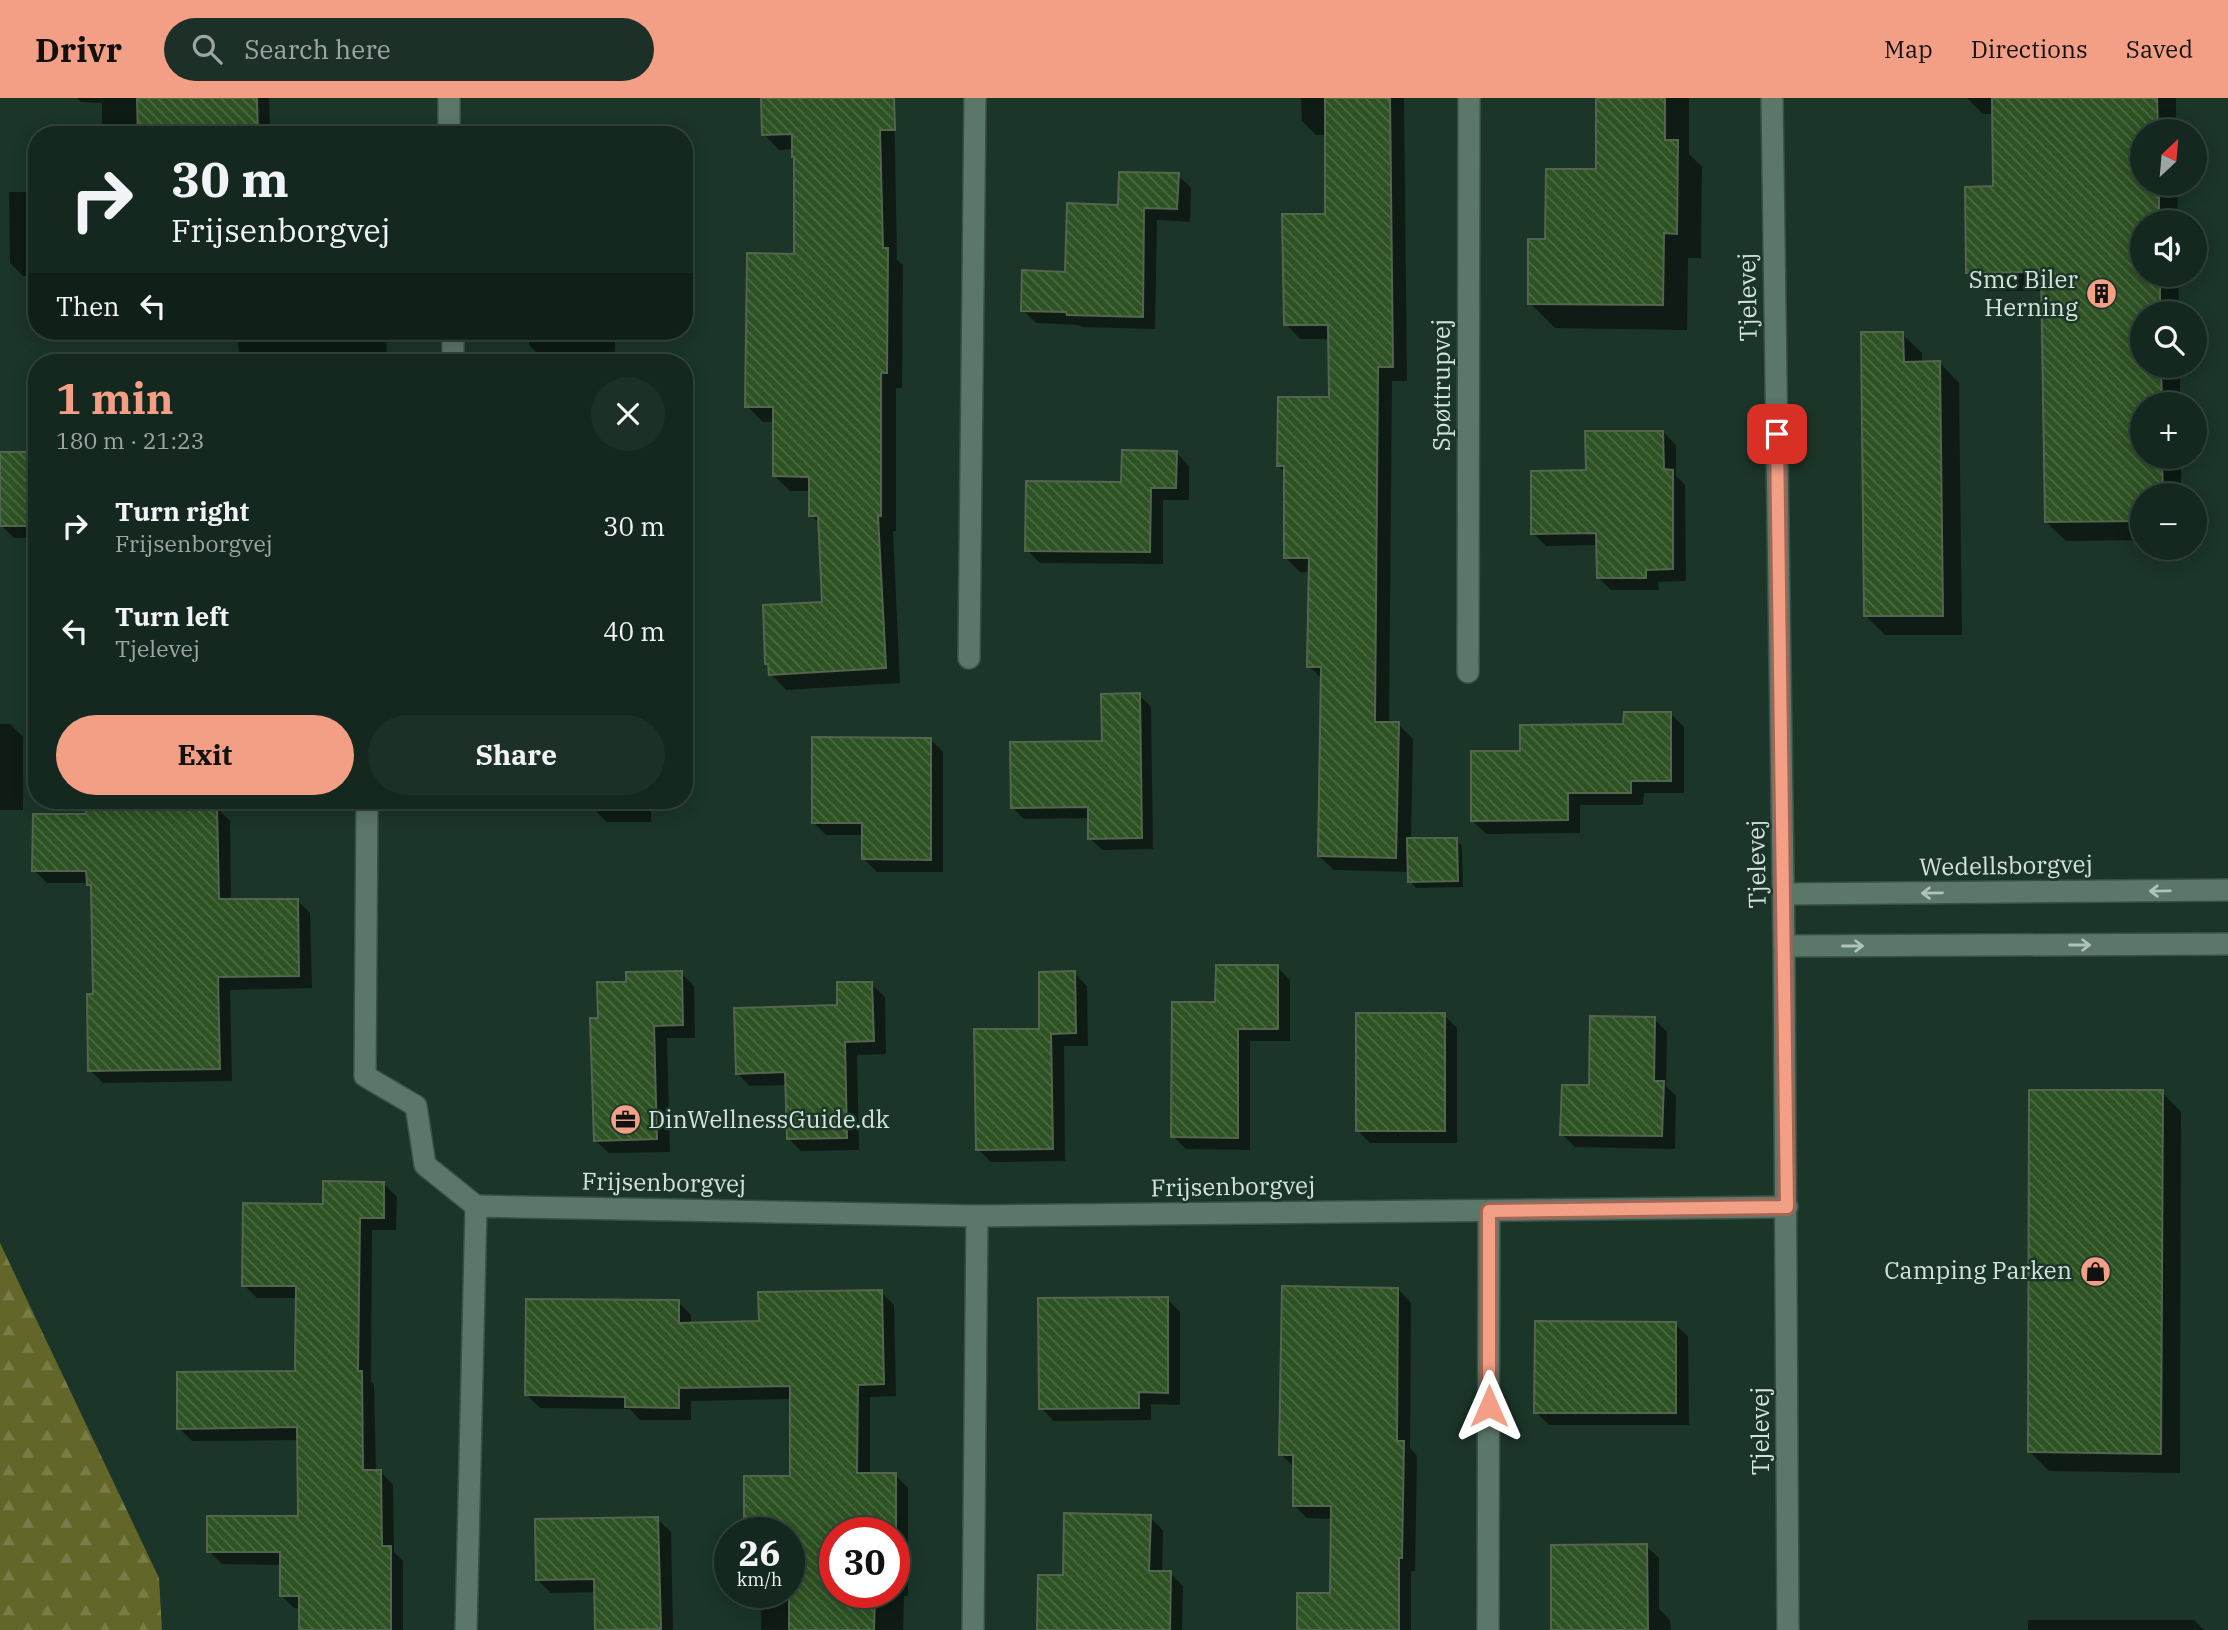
<!DOCTYPE html>
<html lang="en">
<head>
<meta charset="utf-8">
<style>
  body { margin:0; font-family:"IBM Plex Serif",serif; background:#1d3028; color:#f1f3f6; height:100vh; display:flex; flex-direction:column; font-size:26px; white-space:nowrap }
  * { box-sizing:border-box; margin:0 }
  p { font-size:23px; color:#9da6a4 }
  .icon { flex:none; width:38px; height:38px; fill:none; stroke:currentColor; stroke-width:2; stroke-linecap:round; stroke-linejoin:round }
  .map { position:relative; flex:1; overflow:hidden }
  .panel { position:absolute; left:28px; top:256px; width:665px; height:455px; display:flex; flex-direction:column; background:#14281f; border-radius:28px; box-shadow:0 4px 18px #0003,0 0 0 2px #33443d }
  .panel>* { flex:none }
  .guide { position:absolute; left:28px; top:28px; width:665px; height:214px; border-radius:28px; box-shadow:0 4px 18px #0003,0 0 0 2px #33443d; background:#14281f; color:#f1f3f6; overflow:hidden }
  .needle { width:46px; rotate:26deg }
  .buttons { position:absolute; left:2130px; top:21px; display:grid; gap:14px }
  .buttons a { display:grid; place-items:center; width:77px; height:77px; border-radius:50%; background:#14281f; box-shadow:0 4px 18px #0003,0 0 0 2px #33443d; font-size:35px }
  .speed { position:absolute; left:714px; top:1419px; display:flex; gap:14px; font-size:35px; font-weight:700; text-align:center }
  .speed>* { display:grid; place-content:center; width:91px; height:91px; border-radius:50%; background:#14281f; box-shadow:0 4px 18px #0003,0 0 0 2px #33443d; line-height:1 }
  .speed small { font-size:18px; font-weight:400 }
  .speed .limit { border:10px solid #d22; background:#fff; color:#111 }
  .pin { position:absolute; display:grid; place-items:center; width:60px; height:60px; color:#fff; margin:-30px; border-radius:14px; box-shadow:0 4px 10px #0006 }
  .me { position:absolute; width:77px; margin:-38px; rotate:0deg; stroke-linejoin:round; filter:drop-shadow(0 0 5px #0008) }
  .turn { display:flex; align-items:center; gap:24px; height:147px; padding:0 28px; font-size:32px }
  .turn .icon { width:91px; height:91px; stroke-width:2.5 }
  .turn b { display:block; font-size:49px; line-height:60px }
  .then { display:flex; align-items:center; height:66px; padding:0 28px; background:#0003; gap:14px; font-size:26px }
  .round { display:grid; place-items:center; flex:none; width:74px; height:74px; border-radius:37px; background:#1d3028 }
  .summary { display:flex; align-items:center; justify-content:space-between; height:119px; padding:0 28px }
  h1 { font-size:42px; font-weight:700; line-height:52px; color:#f39f85 }
  .primary-button { display:flex; gap:14px; margin-top:auto; padding:14px 28px }
  .primary-button a { flex:1; height:80px; border-radius:42px; background:#f39f85; color:#111; font-size:28px; font-weight:700; line-height:80px; text-align:center }
  .primary-button a+a { background:#1d3028; color:#f1f3f6 }
  ul { padding:0; list-style:none }
  li { display:flex; align-items:center; gap:21px; height:105px; padding:0 28px }
  li div { flex:1 }
  li b { display:block; font-size:26px }
  li em { font-style:normal }
  header { display:flex; align-items:center; gap:42px; box-sizing:border-box; height:98px; padding:0 35px; background:#f39f85; color:#111 }
  header strong { font-size:33px }
  nav { display:flex; gap:38px; margin-inline-start:auto; font-size:24px }
  .search { width:490px; height:63px; background:#1d3028; display:flex; align-items:center; gap:18px; box-sizing:border-box; padding:0 24px; border-radius:38px; color:#9da6a4; font-size:26px }
  .map>svg:first-child { display:block }
  .forest { fill:url(#forest-firs) }
  .shadow { fill:#0007; fill-rule:evenodd }
  .building { fill:url(#building-back-hatch); stroke:#54654f; stroke-width:2 }
  .lines { fill:none; stroke-linecap:round; stroke-linejoin:round }
  .lane-casing { stroke:#395046; stroke-width:24 }
  .street-casing { stroke:#395046; stroke-width:24 }
  .lane { stroke:#5b7769; stroke-width:21 }
  .street { stroke:#5b7769; stroke-width:21 }
  .oneway { stroke:#b0c3b9 }
  .route-casing { stroke:#9e6756; stroke-width:18 }
  .route { stroke:#f39f85; stroke-width:12 }
  .labels { text-anchor:middle; stroke-width:5; stroke-linejoin:round; paint-order:stroke }
  .poi-label { font-size:24px; fill:#d4e3db; stroke:#1b3529; text-anchor:end }
  .street-label { font-size:24px; fill:#d4e3db; stroke:#1b3529 }
</style>
</head>
<body>
<header>
<strong>Drivr</strong>
<div class="search"><svg class="icon" aria-label="search" viewBox="0 0 24 24"><circle cx="10" cy="10" r="6"/><path d="M15 15l6 6"/></svg>Search here</div>
<nav><a>Map</a><a>Directions</a><a>Saved</a></nav>
</header>
<div class="map">
<svg width="2228" height="1532" viewBox="0 0 2228 1532">
  <defs>
    <pattern id="forest-firs" width="22" height="20" patternUnits="userSpaceOnUse" patternTransform="scale(1.75)"><rect width="22" height="20" fill="#626729"/><path d="M5 1l3.5 6h-7zM16 11l3.5 6h-7z" fill="#787d47"/></pattern>
    <pattern id="building-back-hatch" width="6" height="6" patternUnits="userSpaceOnUse" patternTransform="scale(1.75)"><rect width="6" height="6" fill="#2e5223"/><path d="M-1 5l2 2M0 0l6 6M5-1l2 2" fill="none" stroke="#4b6b42"/></pattern>
  </defs>
  <rect width="100%" height="100%" fill="#1b3529"/>
  <!-- forest -->
  <polygon class="forest" points="0,1145 159,1480 162,1532 0,1532"/>
  <!-- shadow -->
  <g class="shadow">
    <polygon points="77,0 269,0 270,28 368,27 378,37 102,37 102,5 81,4"/>
    <polygon points="763,0 894,0 897,162 903,167 902,290 896,290 896,433 893,433 900,585 786,592 771,576 770,568 767,565 823,506 820,426 811,417 811,393 790,393 775,378 775,324 763,324 747,308 796,157 794,51 779,52 764,36"/>
    <polygon points="1301,0 1404,0 1407,283 1392,283 1389,626 1398,626 1413,641 1411,742 1456,742 1462,748 1463,789 1416,790 1410,783 1410,774 1334,772 1319,758 1323,582 1309,568 1310,474 1300,474 1285,459 1286,375 1278,368 1331,301 1330,241 1300,241 1286,226 1327,118 1327,37 1316,37 1302,23"/>
    <polygon points="1598,0 1689,0 1689,56 1702,69 1701,160 1688,160 1687,232 1555,230 1530,205 1547,143 1598,73"/>
    <polygon points="1967,0 2176,0 2176,33 2142,33 2142,86 2177,86 2178,124 2142,124 2142,177 2178,177 2179,215 2142,215 2142,268 2180,268 2180,306 2142,306 2142,359 2181,359 2181,397 2142,397 2142,442 2066,443 2046,424 2043,193 1987,193 1967,174 1994,90 1994,16 1983,16"/>
    <polygon points="1178,77 1191,90 1190,124 1157,122 1155,231 1082,229 1079,227 1036,225 1023,212 1067,175 1120,109"/>
    <polygon points="9,94 37,94 37,178 23,178 10,165"/>
    <polygon points="237,233 386,233 387,264 240,264"/>
    <polygon points="529,233 615,233 615,264 546,264 529,247"/>
    <polygon points="1902,236 1922,255 1922,265 1940,265 1959,285 1962,537 1885,537 1866,518"/>
    <polygon points="1663,334 1676,347 1676,378 1685,387 1686,483 1658,484 1659,492 1611,492 1598,479 1598,447 1546,448 1533,435 1587,374"/>
    <polygon points="1176,354 1189,368 1189,402 1163,402 1163,466 1040,465 1027,452 1123,386"/>
    <polygon points="0,356 37,356 37,440 14,440 1,427"/>
    <polygon points="684,561 690,566 690,601 684,601"/>
    <polygon points="1139,597 1151,609 1153,751 1102,752 1090,740 1090,720 1024,721 1012,709 1104,645"/>
    <polygon points="1671,616 1684,629 1684,695 1644,695 1643,707 1580,707 1580,735 1486,736 1473,723 1522,655"/>
    <polygon points="0,626 10,626 23,639 23,712 0,712"/>
    <polygon points="930,641 943,654 943,774 877,774 864,761 864,737 826,737 813,724"/>
    <polygon points="319,702 367,702 366,710 326,708"/>
    <polygon points="587,702 651,702 651,724 607,724 587,704"/>
    <polygon points="217,710 230,723 231,803 297,802 310,815 312,890 230,892 232,983 103,985 90,972 95,898 93,792 88,785 47,785 34,772 87,718"/>
    <polygon points="1277,869 1290,882 1290,943 1250,943 1250,1052 1186,1051 1173,1038 1217,906"/>
    <polygon points="681,875 694,888 695,940 667,940 670,1054 609,1055 595,1042 599,922 628,886"/>
    <polygon points="1074,875 1087,888 1088,948 1064,948 1065,1063 991,1064 978,1051"/>
    <polygon points="871,886 885,899 886,956 857,957 859,1052 801,1053 788,1040 787,987 750,988 737,975"/>
    <polygon points="1444,917 1457,930 1457,1045 1370,1045 1357,1032"/>
    <polygon points="1654,921 1667,934 1666,988 1676,998 1675,1051 1575,1049 1562,1036 1590,989"/>
    <polygon points="2162,994 2181,1014 2180,1375 2049,1373 2030,1354"/>
    <polygon points="384,1086 397,1099 396,1132 372,1132 371,1284 374,1287 376,1374 380,1373 393,1387 394,1454 403,1463 403,1532 301,1532 301,1510 294,1510 281,1497 282,1467 222,1466 209,1453 300,1420 299,1342 192,1343 179,1330 297,1275 298,1200 257,1200 244,1187 324,1108"/>
    <polygon points="1398,1191 1411,1205 1410,1350 1417,1358 1415,1473 1411,1473 1411,1532 1299,1532 1331,1496 1333,1421 1307,1420 1294,1407 1295,1370 1281,1356"/>
    <path d="M881,1194l13,13 2,91 -26,1v78h25l13,13v108h-4l-1,34h-142l1,-38h27v-59h-43l46,-56v-78l-101,2v19h-51l-10,-11 -90,-1 -13,-13 151,-93 13,13v9l70,-1zM835,1435h59v59h-59z"/>
    <polygon points="1167,1201 1180,1214 1180,1307 1151,1306 1151,1322 1054,1323 1041,1310"/>
    <polygon points="1675,1226 1688,1239 1689,1327 1549,1327 1536,1314"/>
    <polygon points="1150,1419 1163,1432 1162,1475 1170,1475 1183,1488 1182,1532 1039,1532 1065,1479"/>
    <polygon points="657,1421 671,1434 673,1532 597,1532 596,1494 551,1495 538,1482"/>
    <polygon points="1646,1448 1659,1460 1659,1511 1670,1522 1671,1532 1553,1532"/>
    <polygon points="2028,1522 2194,1522 2204,1532 2028,1532"/>
  </g>
  <!-- building -->
  <g class="building">
    <polygon points="137,0 257,0 258,37 138,37"/>
    <polygon points="761,0 894,0 895,32 880,32 883,150 888,150 887,275 881,275 881,418 878,418 886,570 769,577 768,566 765,566 763,507 822,504 818,418 809,418 809,379 773,378 773,309 745,309 747,155 794,156 794,59 792,59 792,36 762,37"/>
    <polygon points="1325,0 1390,0 1393,269 1378,269 1375,624 1399,624 1396,760 1318,758 1321,569 1307,569 1309,460 1284,460 1284,368 1277,368 1278,299 1329,299 1328,227 1284,227 1282,116 1325,116"/>
    <polygon points="1596,0 1665,0 1665,42 1678,42 1677,136 1664,135 1663,207 1528,206 1528,141 1545,141 1546,71 1596,71"/>
    <polygon points="1992,0 2157,0 2158,33 2142,33 2142,86 2159,86 2159,124 2142,124 2142,177 2160,177 2160,215 2142,215 2142,268 2161,268 2162,306 2142,306 2142,359 2162,359 2163,397 2142,397 2142,423 2045,424 2041,174 1966,175 1965,89 1993,88"/>
    <polygon points="1119,74 1179,75 1177,111 1144,110 1143,219 1067,217 1066,214 1021,213 1022,172 1065,174 1067,105 1118,107"/>
    <polygon points="1861,234 1903,234 1904,264 1940,263 1943,518 1864,518"/>
    <polygon points="1585,333 1663,333 1664,371 1673,372 1673,471 1646,472 1646,480 1597,480 1596,435 1531,436 1531,373 1586,372"/>
    <polygon points="1122,352 1177,353 1176,390 1151,390 1150,454 1025,453 1026,383 1121,384"/>
    <rect x="0" y="354" width="37" height="74"/>
    <polygon points="1140,595 1142,740 1088,741 1088,709 1011,710 1010,644 1102,643 1101,596"/>
    <polygon points="1624,614 1671,614 1671,683 1631,683 1631,695 1568,695 1568,722 1471,723 1471,653 1520,653 1520,627 1623,626"/>
    <polygon points="812,639 931,640 931,762 862,761 862,725 812,725"/>
    <polygon points="217,708 219,801 298,801 299,878 218,879 220,971 88,973 87,896 93,896 91,787 87,787 86,773 32,773 33,716 86,716 85,710"/>
    <polygon points="1407,740 1457,740 1458,783 1408,784"/>
    <polygon points="1216,867 1278,867 1278,931 1238,931 1238,1040 1171,1039 1172,904 1215,904"/>
    <polygon points="682,873 683,927 654,928 657,1041 594,1043 590,920 598,920 597,884 626,884 626,874"/>
    <polygon points="1075,873 1076,935 1051,936 1053,1051 976,1052 974,931 1039,931 1039,874"/>
    <polygon points="837,884 872,884 874,943 845,944 847,1040 787,1041 785,974 736,976 734,910 837,907"/>
    <rect x="1356" y="915" width="89" height="118"/>
    <polygon points="1590,918 1655,919 1654,983 1664,983 1662,1038 1560,1037 1562,987 1589,987"/>
    <polygon points="2029,992 2163,992 2161,1356 2028,1354"/>
    <polygon points="323,1083 384,1084 384,1120 360,1120 358,1273 362,1273 363,1372 381,1372 382,1448 391,1448 391,1532 299,1532 299,1498 280,1498 280,1454 207,1454 207,1418 298,1418 297,1329 177,1331 177,1274 295,1273 296,1188 242,1188 243,1105 323,1106"/>
    <polygon points="1282,1188 1398,1190 1397,1343 1404,1343 1402,1460 1399,1460 1399,1532 1297,1532 1297,1495 1330,1495 1331,1408 1293,1408 1293,1357 1279,1357"/>
    <polygon points="882,1192 884,1286 858,1287 857,1375 896,1375 896,1486 894,1435 835,1435 835,1494 875,1494 874,1532 789,1532 789,1435 744,1435 744,1378 790,1378 790,1288 679,1290 679,1310 625,1309 625,1299 525,1297 526,1201 679,1202 679,1225 759,1223 758,1194"/>
    <polygon points="1168,1199 1168,1295 1139,1294 1139,1310 1039,1311 1038,1200"/>
    <polygon points="1535,1223 1676,1224 1676,1315 1534,1315"/>
    <polygon points="1064,1415 1151,1417 1149,1473 1171,1473 1170,1532 1037,1532 1038,1477 1063,1477"/>
    <polygon points="658,1419 661,1531 595,1532 594,1481 536,1482 535,1421"/>
    <polygon points="1647,1446 1648,1532 1551,1532 1551,1447"/>
  </g>
  <g class="lines">
    <defs>
      <polyline id="lane" points="367,702 365,978 416,1008 425,1067 476,1108"/>
      <g id="street">
        <polyline points="449,0 449,37"/>
        <polyline points="1772,0 1784,848 1788,1532"/>
        <polyline points="453,233 453,264"/>
        <polyline points="969,560 975,0"/>
        <polyline points="1468,574 1469,0"/>
        <polyline points="1784,796 2228,792"/>
        <polyline points="1784,848 2228,846"/>
        <polyline points="466,1532 476,1108 977,1118 1787,1109"/>
        <polyline points="973,1532 977,1118"/>
        <polyline points="1488,1532 1489,1113"/>
      </g>
    </defs>
    <!-- lane casing -->
    <use href="#lane" class="lane-casing"/>
    <!-- street casing -->
    <use href="#street" class="street-casing"/>
    <!-- lane -->
    <use href="#lane" class="lane"/>
    <!-- street -->
    <use href="#street" class="street"/>
  </g>
  <!-- one-way arrows -->
  <defs><path id="oneway-shaft" d="M-6 0H5M1.5-3L5.5 0L1.5 3" fill="none" stroke-width="1.6" stroke-linecap="round" stroke-linejoin="round" transform="scale(1.75)"/></defs>
  <g class="oneway">
    <use href="#oneway-shaft" transform="translate(2160 793) rotate(179)"/>
    <use href="#oneway-shaft" transform="translate(1932 795) rotate(179)"/>
    <use href="#oneway-shaft" transform="translate(2080 847)"/>
    <use href="#oneway-shaft" transform="translate(1853 848)"/>
  </g>
  <g class="lines">
    <defs>
      <polyline id="route" points="1489,1308 1489,1113 1787,1109 1777,336"/>
    </defs>
    <!-- route casing -->
    <use href="#route" class="route-casing"/>
    <!-- route -->
    <use href="#route" class="route"/>
  </g>
  <!-- icons -->
  <defs>
    <symbol id="building-disc" viewBox="-11 -11 22 22"><circle r="9.5" fill="#f39f85" stroke="#1b3529"/><path d="M-4-6H4V6H1V3H-1V6H-4ZM-2.5-4.3h1.7v1.8h-1.7ZM.8-4.3h1.7v1.8H.8ZM-2.5-1h1.7V.8h-1.7ZM.8-1h1.7V.8H.8Z" fill="#111"/></symbol>
    <symbol id="office-disc" viewBox="-11 -11 22 22"><circle r="9.5" fill="#f39f85" stroke="#1b3529"/><path d="M-6-3h4V-5.5h4V-3h4V5H-6ZM-1-4.5V-3h2v-1.5ZM-6 0V1H6V0Z" fill="#111"/></symbol>
    <symbol id="shop-disc" viewBox="-11 -11 22 22"><circle r="9.5" fill="#f39f85" stroke="#1b3529"/><path d="M-5-2.5h2.3a2.7 3.5 0 0 1 5.4 0H5L5.5 6h-11ZM-1.5-2.5h3a1.5 2.3 0 0 0-3 0Z" fill="#111"/></symbol>
  </defs>
  <g fill-rule="evenodd">
    <use href="#building-disc" x="2084" y="178" width="35" height="35"/>
    <use href="#office-disc" x="608" y="1004" width="35" height="35"/>
    <use href="#shop-disc" x="2078" y="1156" width="35" height="35"/>
  </g>
  <g class="labels">
    <!-- poi labels -->
    <g class="poi-label">
      <text x="2078" y="190">Smc Biler<tspan x="2078" dy="28">Herning</tspan></text>
      <text x="648" y="1030" text-anchor="start">DinWellnessGuide.dk</text>
      <text x="2072" y="1181">Camping Parken</text>
    </g>
    <!-- street labels -->
    <g class="street-label">
      <text transform="translate(1748 199) rotate(-91)" y="8">Tjelevej</text>
      <text transform="translate(1442 287) rotate(-90)" y="8">Spøttrupvej</text>
      <text transform="translate(1757 766) rotate(-91)" y="8">Tjelevej</text>
      <text transform="translate(2006 768) rotate(-1)" y="8">Wedellsborgvej</text>
      <text transform="translate(664 1085) rotate(1)" y="8">Frijsenborgvej</text>
      <text transform="translate(1233 1089) rotate(-1)" y="8">Frijsenborgvej</text>
      <text transform="translate(1761 1333) rotate(-90)" y="8">Tjelevej</text>
    </g>
  </g>
</svg>
<div class="buttons">
<a><svg class="needle" viewBox="-14 -14 28 28"><path d="M0-13l5 13h-10z" fill="#e53935"/><path d="M0 13l5-13h-10z" fill="#9da6a4"/></svg></a>
<a><svg class="icon" aria-label="sound" viewBox="0 0 24 24"><path d="M4 9h4l5-4v14l-5-4H4zM17 9q2 3 0 6"/></svg></a>
<a><svg class="icon" aria-label="search" viewBox="0 0 24 24"><circle cx="10" cy="10" r="6"/><path d="M15 15l6 6"/></svg></a>
<a>+</a>
<a>−</a>
</div>
<div class="speed"><div>26<small>km/h</small></div><div class="limit">30</div></div>
<div class="pin" style="left:1777px;top:336px;background:#d93025"><svg class="icon" aria-label="arrive" viewBox="0 0 24 24"><path d="M6 21V4h12l-3 4 3 4H6"/></svg></div>
<svg class="me" style="left:1489px;top:1308px" viewBox="-20 -20 40 40"><path d="M0-17L14 15 0 8-14 15z" fill="#f39f85" stroke="#fff" stroke-width="4"/></svg>
<div class="guide">
<div class="turn"><svg class="icon" aria-label="right" viewBox="0 0 24 24"><path d="M7 20v-9h11M14 6l5 5-5 5"/></svg><div><b>30 m</b>Frijsenborgvej</div></div>
<div class="then">Then<svg class="icon" aria-label="left" viewBox="0 0 24 24"><path d="M17 20v-9H6M10 6l-5 5 5 5"/></svg></div>
</div>
<section class="panel">
<div class="summary"><div><h1>1 min</h1><p>180 m · 21:23</p></div><a class="round"><svg class="icon" aria-label="close" viewBox="0 0 24 24"><path d="M6 6l12 12M18 6L6 18"/></svg></a></div>
<ul>
<li><svg class="icon" aria-label="right" viewBox="0 0 24 24"><path d="M7 20v-9h11M14 6l5 5-5 5"/></svg><div><b>Turn right</b><p>Frijsenborgvej</p></div><em>30 m</em></li>
<li><svg class="icon" aria-label="left" viewBox="0 0 24 24"><path d="M17 20v-9H6M10 6l-5 5 5 5"/></svg><div><b>Turn left</b><p>Tjelevej</p></div><em>40 m</em></li>
</ul>
<div class="primary-button"><a>Exit</a><a>Share</a></div>
</section>
</div>
</body>
</html>
